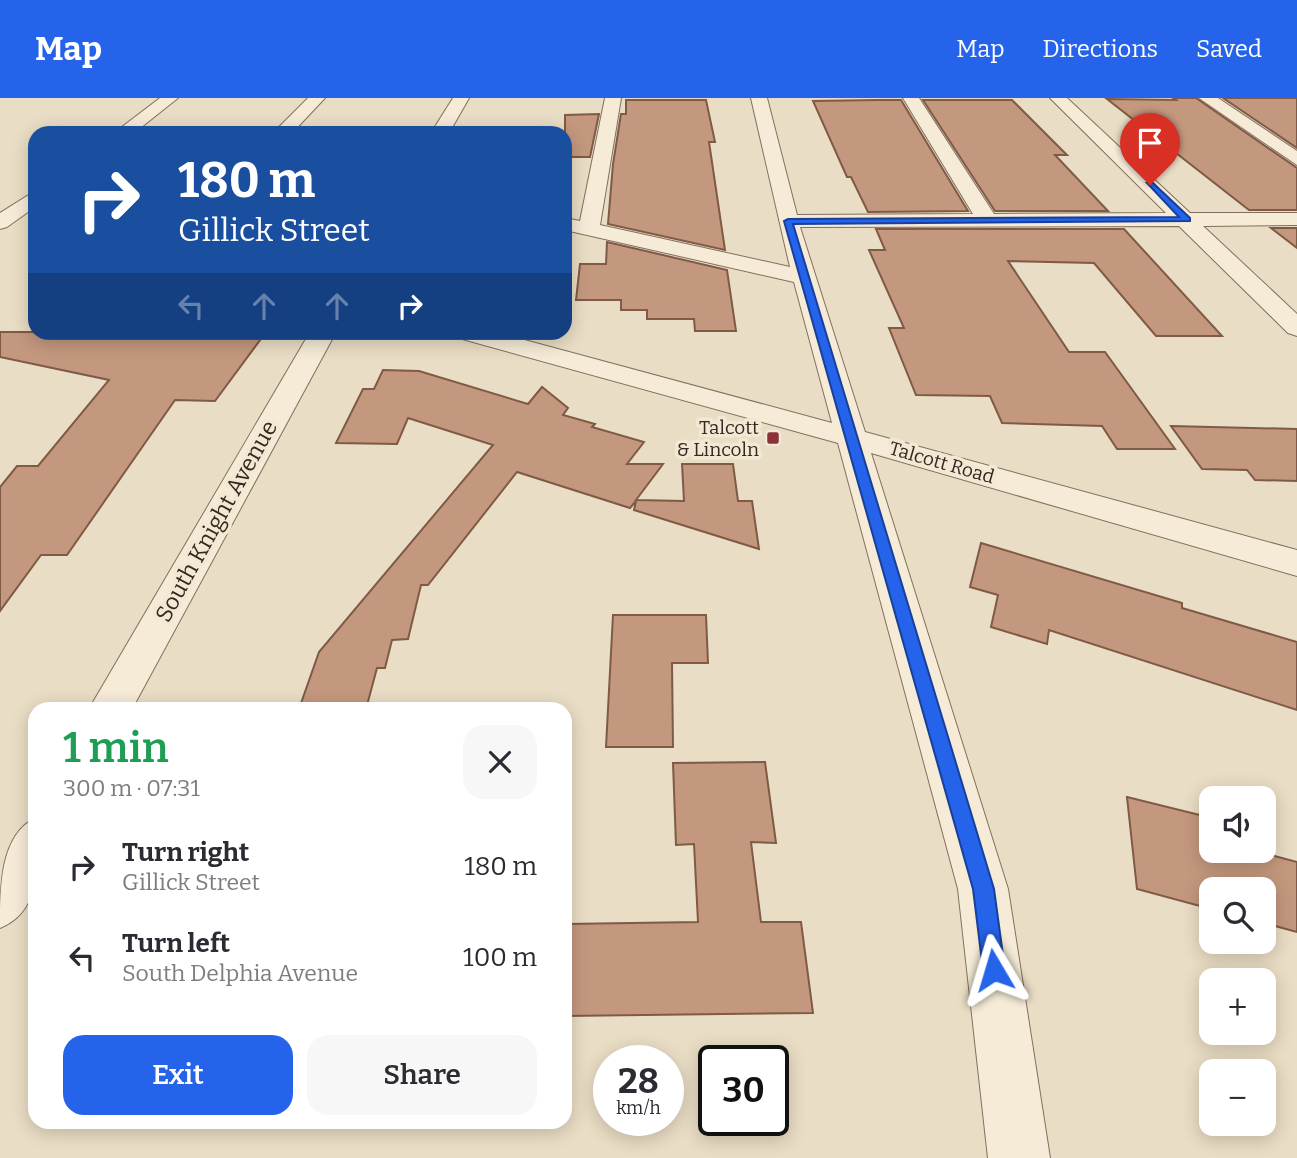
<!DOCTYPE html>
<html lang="en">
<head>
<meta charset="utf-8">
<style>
  body { margin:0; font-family:Bitter,serif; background:#f7f7f7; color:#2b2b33; height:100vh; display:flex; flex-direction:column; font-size:26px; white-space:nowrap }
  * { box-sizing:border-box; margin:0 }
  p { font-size:23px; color:#7c7c81 }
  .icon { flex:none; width:38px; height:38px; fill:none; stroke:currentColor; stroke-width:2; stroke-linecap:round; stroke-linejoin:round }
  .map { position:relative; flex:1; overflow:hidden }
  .panel { position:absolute; left:28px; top:604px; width:544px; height:427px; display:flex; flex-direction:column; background:#fff; border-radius:21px; box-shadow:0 4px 18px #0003 }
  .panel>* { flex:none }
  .top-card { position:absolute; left:28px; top:28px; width:544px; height:214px; border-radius:21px; box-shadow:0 4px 18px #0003; background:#1a4fa0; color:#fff; overflow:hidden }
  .buttons { position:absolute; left:1199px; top:688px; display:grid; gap:14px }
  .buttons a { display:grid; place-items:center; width:77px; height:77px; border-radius:14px; background:#fff; box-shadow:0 4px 18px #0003; font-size:35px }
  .speed { position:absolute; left:593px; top:947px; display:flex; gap:14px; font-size:35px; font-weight:700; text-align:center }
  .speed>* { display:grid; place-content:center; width:91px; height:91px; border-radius:50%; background:#fff; box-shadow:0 4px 18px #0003; line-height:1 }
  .speed small { font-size:18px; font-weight:400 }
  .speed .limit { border:4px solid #111; border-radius:10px; background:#fff; color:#111 }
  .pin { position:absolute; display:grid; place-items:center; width:60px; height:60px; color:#fff; margin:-72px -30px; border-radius:50% 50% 50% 0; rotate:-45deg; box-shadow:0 0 7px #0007 }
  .pin .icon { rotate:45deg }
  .me { position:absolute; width:77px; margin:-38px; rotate:353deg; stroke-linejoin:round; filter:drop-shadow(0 0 5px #0008) }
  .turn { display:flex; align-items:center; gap:24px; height:147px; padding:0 35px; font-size:32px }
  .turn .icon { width:91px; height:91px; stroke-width:2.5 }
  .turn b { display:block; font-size:49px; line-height:60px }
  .lanes { display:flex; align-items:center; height:66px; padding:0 35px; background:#0003; justify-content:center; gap:35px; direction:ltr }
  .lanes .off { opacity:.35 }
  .round { display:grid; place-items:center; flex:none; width:74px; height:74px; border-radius:21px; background:#f7f7f7 }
  .overview { display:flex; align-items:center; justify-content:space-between; height:119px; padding:0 35px }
  h1 { font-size:42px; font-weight:600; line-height:52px; color:#1e9e55 }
  .action { display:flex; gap:14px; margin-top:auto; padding:14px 35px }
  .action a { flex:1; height:80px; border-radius:21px; background:#2563eb; color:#fff; font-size:28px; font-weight:600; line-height:80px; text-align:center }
  .action a+a { background:#f7f7f7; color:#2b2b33 }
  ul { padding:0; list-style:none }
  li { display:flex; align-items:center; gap:21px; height:91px; padding:0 35px }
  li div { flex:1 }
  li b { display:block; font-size:26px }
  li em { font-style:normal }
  header { display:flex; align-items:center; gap:42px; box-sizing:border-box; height:98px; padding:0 35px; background:#2563eb; color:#fff }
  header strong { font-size:33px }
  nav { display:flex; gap:38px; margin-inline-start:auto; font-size:24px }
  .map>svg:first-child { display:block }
  .building { fill:#c4987e; stroke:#7f5a45; stroke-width:2 }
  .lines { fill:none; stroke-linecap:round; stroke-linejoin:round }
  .minor-casing { stroke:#836f5d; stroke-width:2 }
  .minor { fill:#f5ebd7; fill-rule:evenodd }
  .route { fill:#2563eb; stroke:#184099; stroke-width:2 }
  .poi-dot { fill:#8c3237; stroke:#f2e8d3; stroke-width:2.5 }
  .labels { text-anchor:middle; stroke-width:7; stroke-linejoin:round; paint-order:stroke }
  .far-poi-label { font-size:19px; fill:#34281f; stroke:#f2e8d3; text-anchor:end }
  .far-street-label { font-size:19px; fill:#34281f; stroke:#f2e8d3 }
  .street-label { font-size:23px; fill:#34281f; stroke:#f2e8d3 }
</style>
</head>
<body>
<header>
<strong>Map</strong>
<nav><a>Map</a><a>Directions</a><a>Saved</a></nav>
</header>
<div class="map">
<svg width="1297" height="1060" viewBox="0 0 1297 1060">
  <rect width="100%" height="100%" fill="#eaddc5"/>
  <!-- building -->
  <g class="building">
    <polygon points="1173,0 1196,0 1297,70 1297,112 1249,112 1107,1 1176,2"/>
    <polygon points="1223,0 1297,0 1297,50"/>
    <polygon points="626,2 706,2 715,44 709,44 725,152 608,126 613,66 621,16 626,16"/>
    <polygon points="878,2 901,2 968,113 868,114 851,79 847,79 813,3"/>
    <polygon points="923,2 1012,2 1067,57 1055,57 1108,113 995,113"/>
    <polygon points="599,16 590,59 565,59 565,17"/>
    <polygon points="1271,130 1297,130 1297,150"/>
    <polygon points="876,131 1124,131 1222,238 1156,238 1094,165 1008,163 1069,254 1105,254 1175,351 1117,351 1102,328 1002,325 990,298 916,297 889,230 904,230 869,152 885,152"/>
    <polygon points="607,144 727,172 736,233 695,233 694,221 647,221 647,212 621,212 621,202 576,202 580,166 606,166"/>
    <polygon points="0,234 266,234 215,303 175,302 67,457 41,457 0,513 0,389 17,368 38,368 109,282 0,259"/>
    <polygon points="383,272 419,273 528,306 542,289 568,310 563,317 595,326 592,329 644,344 627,366 663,366 636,402 684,403 682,366 733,366 738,403 752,403 759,451 634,412 636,403 630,410 517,374 428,487 421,487 408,541 392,542 385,570 377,570 366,611 299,611 319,554 493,347 408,320 397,346 336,345 363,291 374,291"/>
    <polygon points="1171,328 1297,331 1297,383 1255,382 1247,372 1202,371"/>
    <polygon points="981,445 1182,505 1182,510 1297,544 1297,612 1049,532 1047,546 991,529 998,497 970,489"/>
    <polygon points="613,517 706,517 708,565 672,565 673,649 606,649"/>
    <polygon points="765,664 776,745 751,744 761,824 801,824 813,915 565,918 565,826 698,824 694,746 676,747 673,665"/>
    <polygon points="1127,699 1208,719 1211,752 1252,752 1297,764 1297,834 1264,825 1264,791 1211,791 1211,811 1137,791"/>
  </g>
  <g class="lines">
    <defs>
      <g id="minor">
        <polygon points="160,0 178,0 134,35 114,35"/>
        <polygon points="308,0 325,0 292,35 273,35"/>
        <polygon points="453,0 469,0 449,35 431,35"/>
        <polygon points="605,0 621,0 600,127 790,169 751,0 767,0 797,117 973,116 903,0 919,0 994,116 1166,115 1050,0 1067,0 1190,115 1297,115 1297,127 1203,128 1297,216 1297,238 1288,235 1179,128 800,129 865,334 1297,452 1297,478 871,355 1008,791 1050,1060 988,1060 958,791 838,345 455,239 451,234 495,234 832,325 794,184 565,132 565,120 580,123"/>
        <polygon points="1199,0 1218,0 1297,53 1297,67"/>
        <polygon points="35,93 35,109 7,129 0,131 0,115"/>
        <polygon points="310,234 336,234 132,611 89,611"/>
        <path d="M35,720c0,41 10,92 -35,110 0,-41 0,-92 35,-110z"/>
      </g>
    </defs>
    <!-- minor casing -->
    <use href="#minor" class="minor-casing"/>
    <!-- minor -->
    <use href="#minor" class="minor"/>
  </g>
  <!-- route -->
  <polygon class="route" points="1147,85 1153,85 1190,120 1190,123 793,126 994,791 1005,872 1002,880 994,883 986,880 983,872 973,791 784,123 788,121 1179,119"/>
  <!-- markers -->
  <rect class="poi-dot" x="766" y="333" width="14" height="14" rx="3.5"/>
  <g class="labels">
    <!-- far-poi labels -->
    <g class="far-poi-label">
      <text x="759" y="336">Talcott<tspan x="759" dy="22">&amp; Lincoln</tspan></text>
    </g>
    <!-- far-street labels -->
    <g class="far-street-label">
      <text transform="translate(942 364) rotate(16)" y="7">Talcott Road</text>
    </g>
    <!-- street labels -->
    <g class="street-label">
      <text transform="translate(216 423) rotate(-61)" y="8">South Knight Avenue</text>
    </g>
  </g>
</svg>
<div class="buttons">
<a><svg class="icon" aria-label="sound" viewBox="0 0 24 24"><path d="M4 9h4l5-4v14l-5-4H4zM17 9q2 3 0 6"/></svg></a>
<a><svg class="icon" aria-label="search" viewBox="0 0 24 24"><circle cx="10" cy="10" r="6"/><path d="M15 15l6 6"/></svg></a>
<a>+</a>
<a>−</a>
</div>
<div class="speed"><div>28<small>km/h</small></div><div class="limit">30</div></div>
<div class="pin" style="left:1150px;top:87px;background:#d93025"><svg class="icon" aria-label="arrive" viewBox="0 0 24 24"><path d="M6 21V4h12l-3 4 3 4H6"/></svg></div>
<svg class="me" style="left:994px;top:872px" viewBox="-20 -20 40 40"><path d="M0-17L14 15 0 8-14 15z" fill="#2563eb" stroke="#fff" stroke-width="4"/></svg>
<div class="top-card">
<div class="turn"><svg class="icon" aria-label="right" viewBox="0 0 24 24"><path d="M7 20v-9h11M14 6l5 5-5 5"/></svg><div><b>180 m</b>Gillick Street</div></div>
<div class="lanes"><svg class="icon off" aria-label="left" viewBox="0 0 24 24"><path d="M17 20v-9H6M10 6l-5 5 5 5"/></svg><svg class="icon off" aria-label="ahead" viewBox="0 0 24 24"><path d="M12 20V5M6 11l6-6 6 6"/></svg><svg class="icon off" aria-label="ahead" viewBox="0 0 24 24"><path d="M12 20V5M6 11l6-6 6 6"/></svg><svg class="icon" aria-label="right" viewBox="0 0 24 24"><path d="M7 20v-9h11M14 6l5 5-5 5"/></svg></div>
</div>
<section class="panel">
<div class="overview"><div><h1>1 min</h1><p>300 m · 07:31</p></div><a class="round"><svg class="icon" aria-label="close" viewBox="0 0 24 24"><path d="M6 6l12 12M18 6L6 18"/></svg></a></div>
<ul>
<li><svg class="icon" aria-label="right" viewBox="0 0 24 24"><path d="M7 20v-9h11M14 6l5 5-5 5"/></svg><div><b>Turn right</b><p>Gillick Street</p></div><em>180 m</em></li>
<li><svg class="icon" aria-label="left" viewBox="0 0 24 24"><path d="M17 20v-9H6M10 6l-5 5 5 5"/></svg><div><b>Turn left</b><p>South Delphia Avenue</p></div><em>100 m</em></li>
</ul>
<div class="action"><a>Exit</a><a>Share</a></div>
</section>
</div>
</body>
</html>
